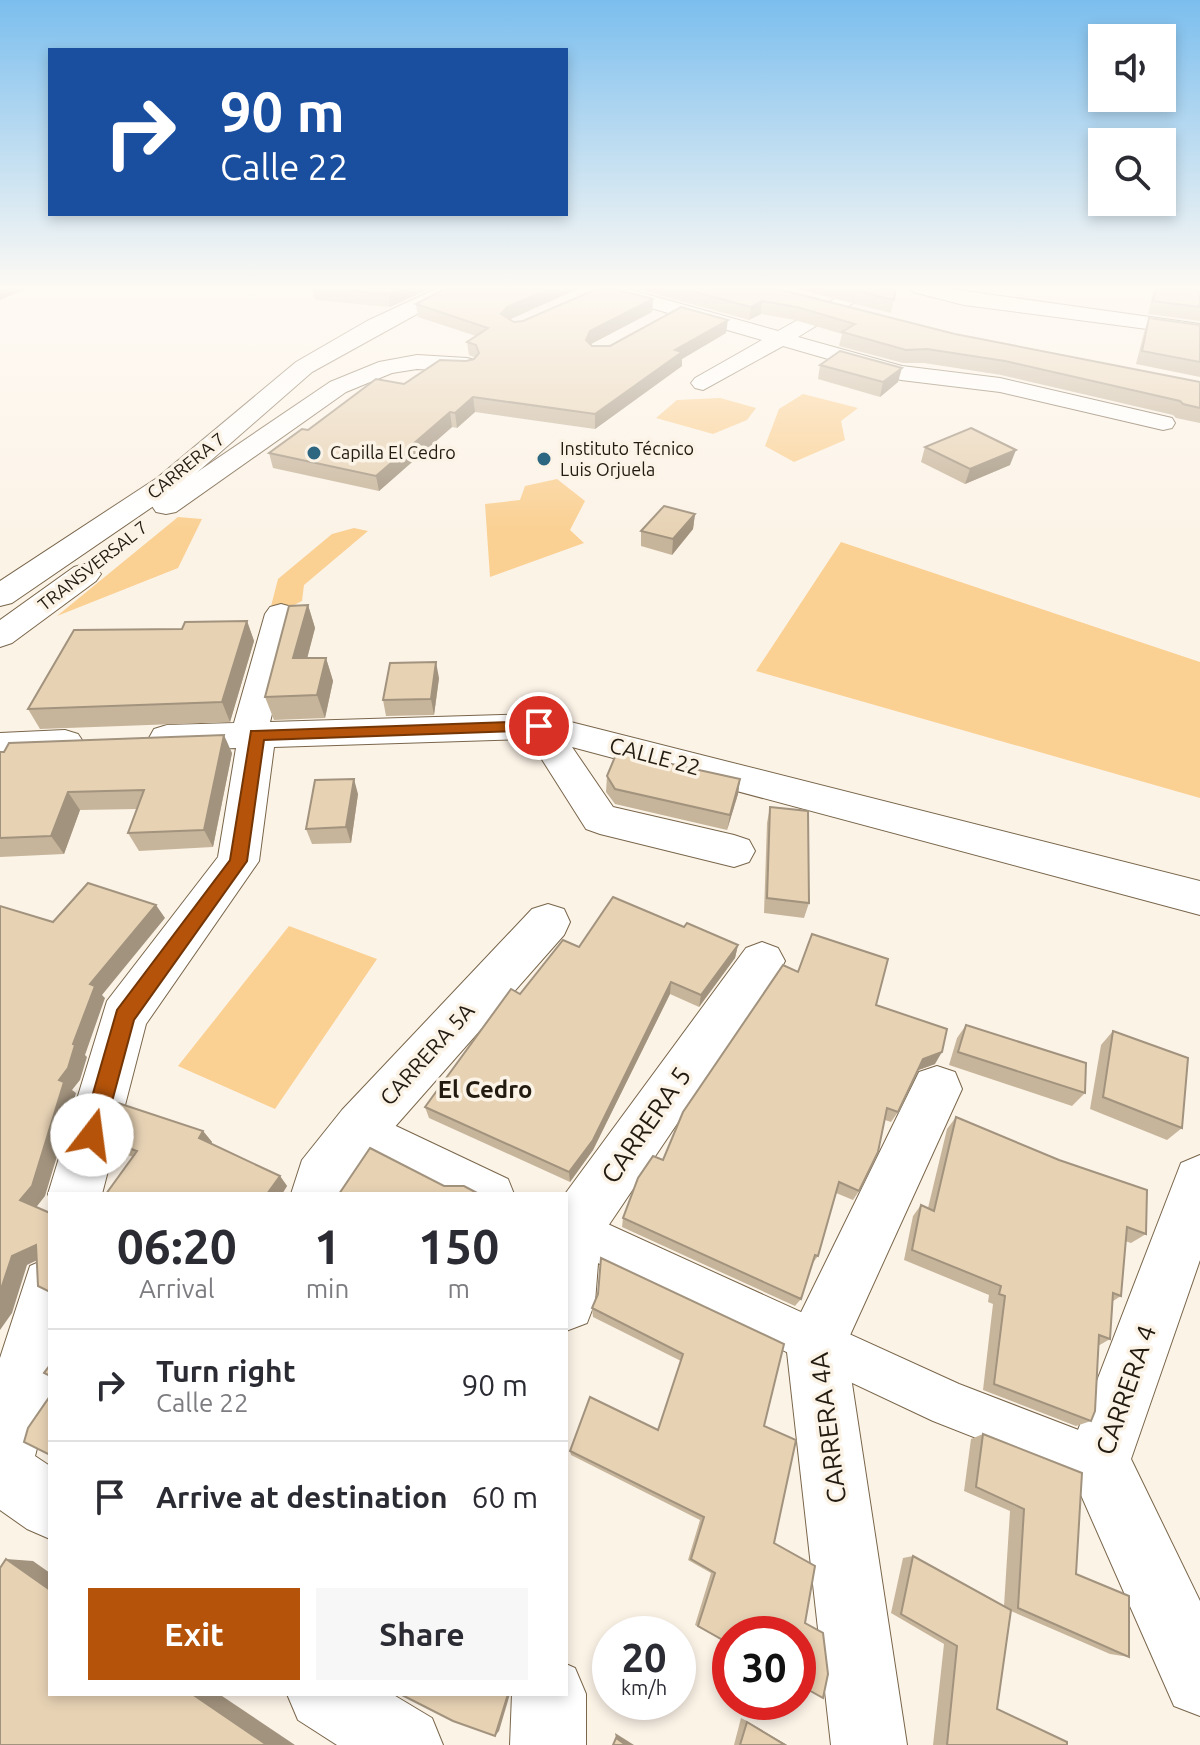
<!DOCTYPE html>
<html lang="en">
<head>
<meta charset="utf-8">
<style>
  body { margin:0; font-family:Ubuntu,sans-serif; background:#f7f7f7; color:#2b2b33; height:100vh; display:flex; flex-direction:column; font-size:30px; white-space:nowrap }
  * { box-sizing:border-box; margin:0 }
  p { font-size:26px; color:#7c7c81 }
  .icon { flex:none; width:44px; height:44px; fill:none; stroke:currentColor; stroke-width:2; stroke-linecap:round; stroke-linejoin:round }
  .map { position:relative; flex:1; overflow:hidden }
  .sheet { position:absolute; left:48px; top:1192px; width:520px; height:504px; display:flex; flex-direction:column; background:#fff; border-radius:0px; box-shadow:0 4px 12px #0003 }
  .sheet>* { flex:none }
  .top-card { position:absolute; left:48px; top:48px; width:520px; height:168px; border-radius:0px; box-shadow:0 4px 12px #0003; background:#1a4fa0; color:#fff; overflow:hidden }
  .fabs { position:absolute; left:1088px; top:24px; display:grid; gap:16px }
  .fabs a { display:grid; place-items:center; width:88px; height:88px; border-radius:0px; background:#fff; box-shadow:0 4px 12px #0003; font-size:40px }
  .speed { position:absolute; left:592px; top:1616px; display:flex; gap:16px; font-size:40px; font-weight:700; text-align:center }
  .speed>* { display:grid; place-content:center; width:104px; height:104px; border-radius:50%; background:#fff; box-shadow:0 4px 12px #0003; line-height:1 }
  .speed small { font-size:20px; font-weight:400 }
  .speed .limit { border:12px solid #d22; background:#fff; color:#111 }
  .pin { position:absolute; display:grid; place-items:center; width:68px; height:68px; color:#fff; margin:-34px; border:4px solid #fff; border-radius:50%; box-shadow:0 2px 8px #0007 }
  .me { position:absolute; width:88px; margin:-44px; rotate:15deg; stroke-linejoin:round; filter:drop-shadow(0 0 6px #0008) }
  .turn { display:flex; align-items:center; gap:28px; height:168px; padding:0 40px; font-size:36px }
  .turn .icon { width:104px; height:104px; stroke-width:2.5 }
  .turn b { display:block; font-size:56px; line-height:68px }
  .eta { display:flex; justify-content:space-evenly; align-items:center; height:136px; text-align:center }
  .eta b { font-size:48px; font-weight:600; line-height:56px }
  .cta { display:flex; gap:16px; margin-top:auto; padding:16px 40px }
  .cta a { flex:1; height:92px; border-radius:0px; background:#b45309; color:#fff; font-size:32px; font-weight:600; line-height:92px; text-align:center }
  .cta a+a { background:#f7f7f7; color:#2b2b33 }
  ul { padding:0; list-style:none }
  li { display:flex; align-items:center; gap:24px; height:112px; padding:0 40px; border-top:2px solid #e1e1e2 }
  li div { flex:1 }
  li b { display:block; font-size:30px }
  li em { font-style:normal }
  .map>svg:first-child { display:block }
  .green { fill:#fad093 }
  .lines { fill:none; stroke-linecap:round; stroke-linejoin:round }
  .pedestrian-casing { stroke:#79664b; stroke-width:2 }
  .minor-casing { stroke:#79664b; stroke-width:2 }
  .tertiary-casing { stroke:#79664b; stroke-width:2 }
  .pedestrian { fill:#fff; fill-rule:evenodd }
  .minor { fill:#fff; fill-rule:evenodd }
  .tertiary { fill:#fff; fill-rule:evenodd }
  .wall { fill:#c7b59b }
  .shaded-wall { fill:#a2937e }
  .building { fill:#e7d2b4; stroke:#a2937e; stroke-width:2 }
  .route { fill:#b45309; stroke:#753606; stroke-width:2 }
  .poi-dot { fill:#2d6680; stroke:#fcf3e7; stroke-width:3 }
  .labels { text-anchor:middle; stroke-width:7; stroke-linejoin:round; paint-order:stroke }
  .far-poi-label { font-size:18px; fill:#231b10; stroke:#fcf3e7; text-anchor:start }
  .far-street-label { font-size:18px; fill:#231b10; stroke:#fcf3e7 }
  .street-label { font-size:22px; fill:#231b10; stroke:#fcf3e7 }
  .neighbourhood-label { font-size:24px; font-weight:bold; fill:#231b10; stroke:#fcf3e7 }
  .near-street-label { font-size:26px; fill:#231b10; stroke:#fcf3e7 }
</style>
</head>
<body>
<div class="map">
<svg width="1200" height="1745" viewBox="0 0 1200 1745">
  <rect width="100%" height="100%" fill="#fcf3e7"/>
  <!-- green -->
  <g class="green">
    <polygon points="803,394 858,408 841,421 845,440 794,462 765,446 779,409"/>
    <polygon points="720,398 756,408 747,420 713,434 656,418 677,400"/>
    <polygon points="557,479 585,501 570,530 584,543 490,577 485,504 520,500 525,486"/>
    <polygon points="178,517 202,519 178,568 57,616"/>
    <polygon points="354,528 368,531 304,585 302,601 268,618 278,579 332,534"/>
    <polygon points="841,542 1200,662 1200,798 756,671"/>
    <polygon points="289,926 377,959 275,1109 178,1066"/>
  </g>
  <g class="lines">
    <defs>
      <g id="pedestrian">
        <polygon points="360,1109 508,1179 514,1194 450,1194 346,1141 340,1128 346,1115"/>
        <polygon points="566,1205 959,1384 1115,1444 1123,1461 1115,1478 1098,1486 933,1421 566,1248"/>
      </g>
      <g id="minor">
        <polygon points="592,288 624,288 778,331 854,288 878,288 798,337 902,366 1000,378 1172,418 1175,423 1172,428 1163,430 1000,392 901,380 783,346 703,390 695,388 691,383 695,378 762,340 595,292"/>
        <polygon points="910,288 944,288 1200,324 1200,336 964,305 913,292"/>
        <polygon points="417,355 467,358 475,360 478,365 475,370 467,372 417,369 392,373 346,392 176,512 166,514 156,512 152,506 156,500 330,382 379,362"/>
        <polygon points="281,604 292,607 297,614 270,722 539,714 1200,881 1200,915 572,747 613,807 734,835 749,840 755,851 749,862 734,867 600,834 586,829 529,739 274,747 259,861 146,1024 102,1194 50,1194 50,1199 48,1194 107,1001 218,857 236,748 167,751 154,747 149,738 154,729 167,725 234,723 265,614 270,607"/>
        <polygon points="65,730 78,734 84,743 78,752 65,756 0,759 0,733"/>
        <polygon points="548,904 564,909 570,922 564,935 378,1146 345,1194 291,1194 302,1160 342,1110 532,909"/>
        <polygon points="762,942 778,948 785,961 778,974 600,1238 595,1302 587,1323 566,1331 565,1194 746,948"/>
        <polygon points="937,1066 955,1072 962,1089 846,1344 907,1745 831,1745 786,1343 919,1072"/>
        <polygon points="1200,1155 1200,1260 1131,1459 1200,1601 1200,1716 1174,1706 1066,1461 1181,1163"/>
        <polygon points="50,1257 50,1399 35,1456 50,1466 50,1539 27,1529 0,1510 0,1358 30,1266"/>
        <polygon points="566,1664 575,1668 586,1694 586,1745 510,1745 512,1694 566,1694"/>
        <polygon points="287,1694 392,1694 432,1718 443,1745 337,1745 298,1720"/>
      </g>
      <g id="tertiary">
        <polygon points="438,288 464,288 312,372 177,490 12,603 0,606 0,581 157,478 296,362 367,321"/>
        <polygon points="85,564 96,567 101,574 96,581 12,643 0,647 0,620 74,567"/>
      </g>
    </defs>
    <!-- pedestrian casing -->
    <use href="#pedestrian" class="pedestrian-casing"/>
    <!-- minor casing -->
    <use href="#minor" class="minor-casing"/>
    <!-- tertiary casing -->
    <use href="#tertiary" class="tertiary-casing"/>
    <!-- pedestrian -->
    <use href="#pedestrian" class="pedestrian"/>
    <!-- minor -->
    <use href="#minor" class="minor"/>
    <!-- tertiary -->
    <use href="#tertiary" class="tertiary"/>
  </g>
  <!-- wall -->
  <g class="wall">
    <polygon points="312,288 431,288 390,307 315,300"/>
    <polygon points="580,288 509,320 514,322 653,299 652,312 591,344 592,346 610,346 726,333 682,359 682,366 595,429 475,412 457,428 452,427 379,491 273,468 269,453 308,430 404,384 474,359 476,358 469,355 467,342 476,336 418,317 416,304"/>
    <polygon points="634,288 774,288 955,334 1200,382 1200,423 1176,418 1173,415 1001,375 924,363 903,363 839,346 842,334 795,320 761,314 749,320"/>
    <polygon points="793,288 896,288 891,313"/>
    <polygon points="1156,288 1200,291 1200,321 1148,314 1152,297"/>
    <polygon points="1149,318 1200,325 1200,377 1136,364 1144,332"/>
    <polygon points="820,365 898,382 880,397 818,379"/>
    <polygon points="925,447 1010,465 965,484 921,462"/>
    <polygon points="695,514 693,529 672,555 641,546 641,531"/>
    <polygon points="308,605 315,628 307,658 326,658 333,681 325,718 274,720 265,697"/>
    <polygon points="247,621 254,641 230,722 40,729 28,709 182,629"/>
    <polygon points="439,678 434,715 386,716 383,700"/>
    <polygon points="0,752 232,753 213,847 139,851 128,833 137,809 80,810 64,854 0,857"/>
    <polygon points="607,776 740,779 738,794 727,830 615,804 606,792"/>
    <polygon points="358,794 351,843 312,844 306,829"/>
    <polygon points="770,807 809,903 804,918 764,913 767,823"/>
    <polygon points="684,927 738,945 735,958 699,1007 670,994 593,1150 570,1182 429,1118 425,1107 520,994 579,947"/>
    <polygon points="876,1005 935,1064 918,1070 898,1112 891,1122 885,1120 859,1191 853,1200 836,1193 818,1256 812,1264 801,1299 795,1306 622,1227 623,1218 663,1160"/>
    <polygon points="966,1025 1085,1093 1072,1106 949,1065 957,1038"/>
    <polygon points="1113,1031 1182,1128 1167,1140 1090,1109 1101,1045"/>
    <polygon points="956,1117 1146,1234 1131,1243 1125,1241 1121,1296 1113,1301 1110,1339 1098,1346 1091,1421 1076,1426 983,1390 993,1304 988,1302 989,1295 904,1260 913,1216 921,1205 928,1208 947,1129"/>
    <polygon points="203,1131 212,1142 211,1144 280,1176 287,1186 282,1194 106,1194 133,1157 116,1150 105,1140"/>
    <polygon points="601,1258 764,1426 774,1543 805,1623 823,1698 798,1685 798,1634 730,1634 730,1645 695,1625 711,1573 688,1560 700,1520 571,1455 570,1451 658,1430 681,1361 593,1317 592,1308 598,1294"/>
    <polygon points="983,1434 1129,1657 1110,1654 1011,1611 997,1709 1067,1745 933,1745 944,1644 891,1613 903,1558 913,1556 1004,1606 1010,1511 964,1491 971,1439"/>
    <polygon points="741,1718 787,1745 734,1745"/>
  </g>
  <!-- shaded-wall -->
  <g class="shaded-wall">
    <polygon points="0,288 28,288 0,300"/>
    <polygon points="402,288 431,288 390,307 388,294"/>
    <polygon points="551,288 580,288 508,320 501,314 507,307"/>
    <polygon points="653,299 652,312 591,344 586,340 590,331"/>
    <polygon points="762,301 761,314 749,320 751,307"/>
    <polygon points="728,320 726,333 682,359 682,366 595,429 595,414 675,350"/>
    <polygon points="902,368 898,382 880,397 883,382"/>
    <polygon points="473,397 475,412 457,428 455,413"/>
    <polygon points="450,412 452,427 379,491 376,476"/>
    <polygon points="1016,450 1010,465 965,484 970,469"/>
    <polygon points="695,514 693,529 672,555 673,539"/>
    <polygon points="308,605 315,628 301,682 293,658"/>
    <polygon points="247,621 254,641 230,722 222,702"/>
    <polygon points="326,658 333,681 325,718 317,695"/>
    <polygon points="436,662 439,678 434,715 431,699"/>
    <polygon points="224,735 232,753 213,847 204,830"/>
    <polygon points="354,779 358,794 351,843 346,827"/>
    <polygon points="740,779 738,794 727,830 730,815"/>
    <polygon points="68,792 80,810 64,854 51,836"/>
    <polygon points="156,905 165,918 102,995 105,998 85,1055 87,1057 80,1080 72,1090 76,1093 45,1196 34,1210 20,1200 59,1080 73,1044 90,984"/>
    <polygon points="738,945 735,958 699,1007 701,995"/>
    <polygon points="671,982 670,994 593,1150 570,1182 569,1172"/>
    <polygon points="942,1052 935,1064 916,1071 923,1059"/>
    <polygon points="203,1131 212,1142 208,1149 199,1138"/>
    <polygon points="280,1176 287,1186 282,1194 267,1194"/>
    <polygon points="36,1245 50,1254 27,1265 12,1313 0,1330 0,1292 12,1256"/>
    <polygon points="6,1559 33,1561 50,1573 50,1590"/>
    <polygon points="192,1694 219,1694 295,1745 267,1745"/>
    <polygon points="508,1694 510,1694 499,1731 495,1736"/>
    <polygon points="741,1718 787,1745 785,1745 747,1722"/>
    <polygon points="615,1733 634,1745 626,1745 616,1738"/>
  </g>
  <!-- building -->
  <g class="building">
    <polygon points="314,288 402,288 388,294"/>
    <polygon points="446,288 551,288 507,307 501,314 514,322 523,321 599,288 613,288 653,299 590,331 586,340 592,346 610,346 681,307 728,320 675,350 682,352 595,414 473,397 455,413 450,412 376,476 269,453 302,429 308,430 376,379 404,384 440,360 466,361 474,359 479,353 476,345 467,342 488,328 416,304"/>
    <polygon points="680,288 774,288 955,334 1200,382 1200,408 1183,404 1180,401 1005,361 927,349 906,350 842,332 855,324 797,307 762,301 751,307"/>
    <polygon points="845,288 896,288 894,300"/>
    <polygon points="1156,288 1179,288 1200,291 1200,307 1153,301"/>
    <polygon points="1149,318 1200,325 1200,362 1142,351"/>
    <polygon points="840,351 902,368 883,382 820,365"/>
    <polygon points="971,428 1016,450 970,469 925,447"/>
    <polygon points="664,506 695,514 673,539 641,531"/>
    <polygon points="308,605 293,658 326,658 317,695 265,697 289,606"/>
    <polygon points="247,621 222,702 28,709 74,630 182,629 185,622"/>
    <polygon points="436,662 431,699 383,700 390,663"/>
    <polygon points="224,735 204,830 128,833 144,790 68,792 51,836 0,838 0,752 4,752 9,743"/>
    <polygon points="617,752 740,779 730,815 615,789 607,776"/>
    <polygon points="354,779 346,827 306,829 315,780"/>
    <polygon points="770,807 808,811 809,903 767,898"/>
    <polygon points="88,883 156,905 90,984 95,986 73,1044 75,1045 68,1068 59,1080 64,1082 32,1186 20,1200 50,1213 50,1292 38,1286 36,1245 12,1256 0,1292 0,906 53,922"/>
    <polygon points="613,897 684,927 687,923 738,945 701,995 671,982 593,1140 569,1172 425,1107 511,989 520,994 563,940 579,947"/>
    <polygon points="812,934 888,959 876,1005 947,1029 942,1052 923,1059 898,1112 887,1108 878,1152 859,1191 839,1182 818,1256 815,1255 801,1299 623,1218 638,1178 653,1156 663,1160 683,1112 783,965 798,972"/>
    <polygon points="966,1025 1086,1063 1085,1093 958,1052"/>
    <polygon points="1113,1031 1188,1058 1182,1128 1103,1097"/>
    <polygon points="115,1102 203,1131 199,1138 280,1176 267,1194 106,1194 137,1151 105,1140"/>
    <polygon points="956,1117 1059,1160 1147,1190 1146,1234 1127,1227 1121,1296 1113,1293 1110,1339 1099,1335 1095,1411 1091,1421 994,1384 1005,1296 999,1294 1001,1286 912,1250 921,1205 934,1211"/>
    <polygon points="370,1148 444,1186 464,1186 479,1194 339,1194"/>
    <polygon points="601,1258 784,1344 764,1426 796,1440 774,1543 815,1566 805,1623 823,1633 828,1674 823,1698 798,1684 798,1634 730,1634 730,1644 698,1626 715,1573 691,1559 704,1517 570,1451 590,1397 658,1430 683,1354 592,1308 598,1294"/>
    <polygon points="50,1365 50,1376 44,1373"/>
    <polygon points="50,1396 50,1455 24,1442 28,1428"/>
    <polygon points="983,1434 1082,1473 1076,1574 1129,1596 1129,1657 1018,1608 1024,1509 976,1487"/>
    <polygon points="913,1556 1011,1610 997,1709 1067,1742 1067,1745 947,1745 957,1646 901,1614"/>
    <polygon points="6,1559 50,1590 50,1694 192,1694 267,1745 0,1745 0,1568"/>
    <polygon points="400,1694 508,1694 495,1736 453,1721"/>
    <polygon points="747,1722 785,1745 740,1745"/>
    <polygon points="616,1738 626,1745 613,1745"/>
  </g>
  <!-- sky -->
  <linearGradient id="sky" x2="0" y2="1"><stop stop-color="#7bbeee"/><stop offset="0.54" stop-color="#fefaf4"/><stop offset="1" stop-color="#fefaf4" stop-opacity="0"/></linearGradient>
  <rect width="1200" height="532" fill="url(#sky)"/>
  <!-- route -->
  <polygon class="route" points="539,721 547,726 545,730 264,740 247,861 134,1020 103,1135 100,1142 92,1146 84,1142 81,1135 117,1010 230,860 251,731"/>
  <!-- markers -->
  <g class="poi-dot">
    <circle cx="314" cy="453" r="8"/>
    <circle cx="544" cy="459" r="8"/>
  </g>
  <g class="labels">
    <!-- far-poi labels -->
    <g class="far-poi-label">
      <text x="560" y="455">Instituto Técnico<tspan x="560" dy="21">Luis Orjuela</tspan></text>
      <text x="330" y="459">Capilla El Cedro</text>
    </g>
    <!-- far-street labels -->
    <g class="far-street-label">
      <text transform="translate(186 466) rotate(-39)" y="6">CARRERA 7</text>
      <text transform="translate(93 566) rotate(-38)" y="6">TRANSVERSAL 7</text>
    </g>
    <!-- street labels -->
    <g class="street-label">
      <text transform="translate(655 756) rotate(15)" y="8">CALLE 22</text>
      <text transform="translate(427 1054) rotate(-48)" y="8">CARRERA 5A</text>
    </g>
    <!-- neighbourhood labels -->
    <g class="neighbourhood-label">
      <text x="485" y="1098">El Cedro</text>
    </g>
    <!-- near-street labels -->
    <g class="near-street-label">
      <text transform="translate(646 1125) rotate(-55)" y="9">CARRERA 5</text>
      <text transform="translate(1126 1390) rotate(-71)" y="9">CARRERA 4</text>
      <text transform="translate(828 1428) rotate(-97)" y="9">CARRERA 4A</text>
    </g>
  </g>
</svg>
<div class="fabs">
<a><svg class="icon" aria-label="sound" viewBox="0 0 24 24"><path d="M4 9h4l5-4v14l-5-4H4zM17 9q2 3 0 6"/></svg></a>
<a><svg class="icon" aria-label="search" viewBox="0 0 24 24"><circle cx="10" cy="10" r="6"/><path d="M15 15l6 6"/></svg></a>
</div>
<div class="speed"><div>20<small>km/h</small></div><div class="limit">30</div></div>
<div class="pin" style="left:539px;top:726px;background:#d93025"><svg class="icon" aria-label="arrive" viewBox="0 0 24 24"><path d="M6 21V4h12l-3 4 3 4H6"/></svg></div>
<svg class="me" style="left:92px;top:1135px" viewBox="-20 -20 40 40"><circle r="19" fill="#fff"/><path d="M0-13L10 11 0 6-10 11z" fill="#b45309"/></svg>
<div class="top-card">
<div class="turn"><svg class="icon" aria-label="right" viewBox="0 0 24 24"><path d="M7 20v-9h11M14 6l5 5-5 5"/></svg><div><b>90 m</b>Calle 22</div></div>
</div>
<section class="sheet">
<div class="eta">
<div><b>06:20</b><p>Arrival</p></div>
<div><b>1</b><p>min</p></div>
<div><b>150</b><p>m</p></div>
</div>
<ul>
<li><svg class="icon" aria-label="right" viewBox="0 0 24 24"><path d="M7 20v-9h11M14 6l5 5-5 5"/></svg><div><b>Turn right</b><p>Calle 22</p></div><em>90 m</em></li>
<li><svg class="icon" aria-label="arrive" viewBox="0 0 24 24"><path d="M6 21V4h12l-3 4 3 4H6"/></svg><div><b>Arrive at destination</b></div><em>60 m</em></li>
</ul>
<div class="cta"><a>Exit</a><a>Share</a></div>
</section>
</div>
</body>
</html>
